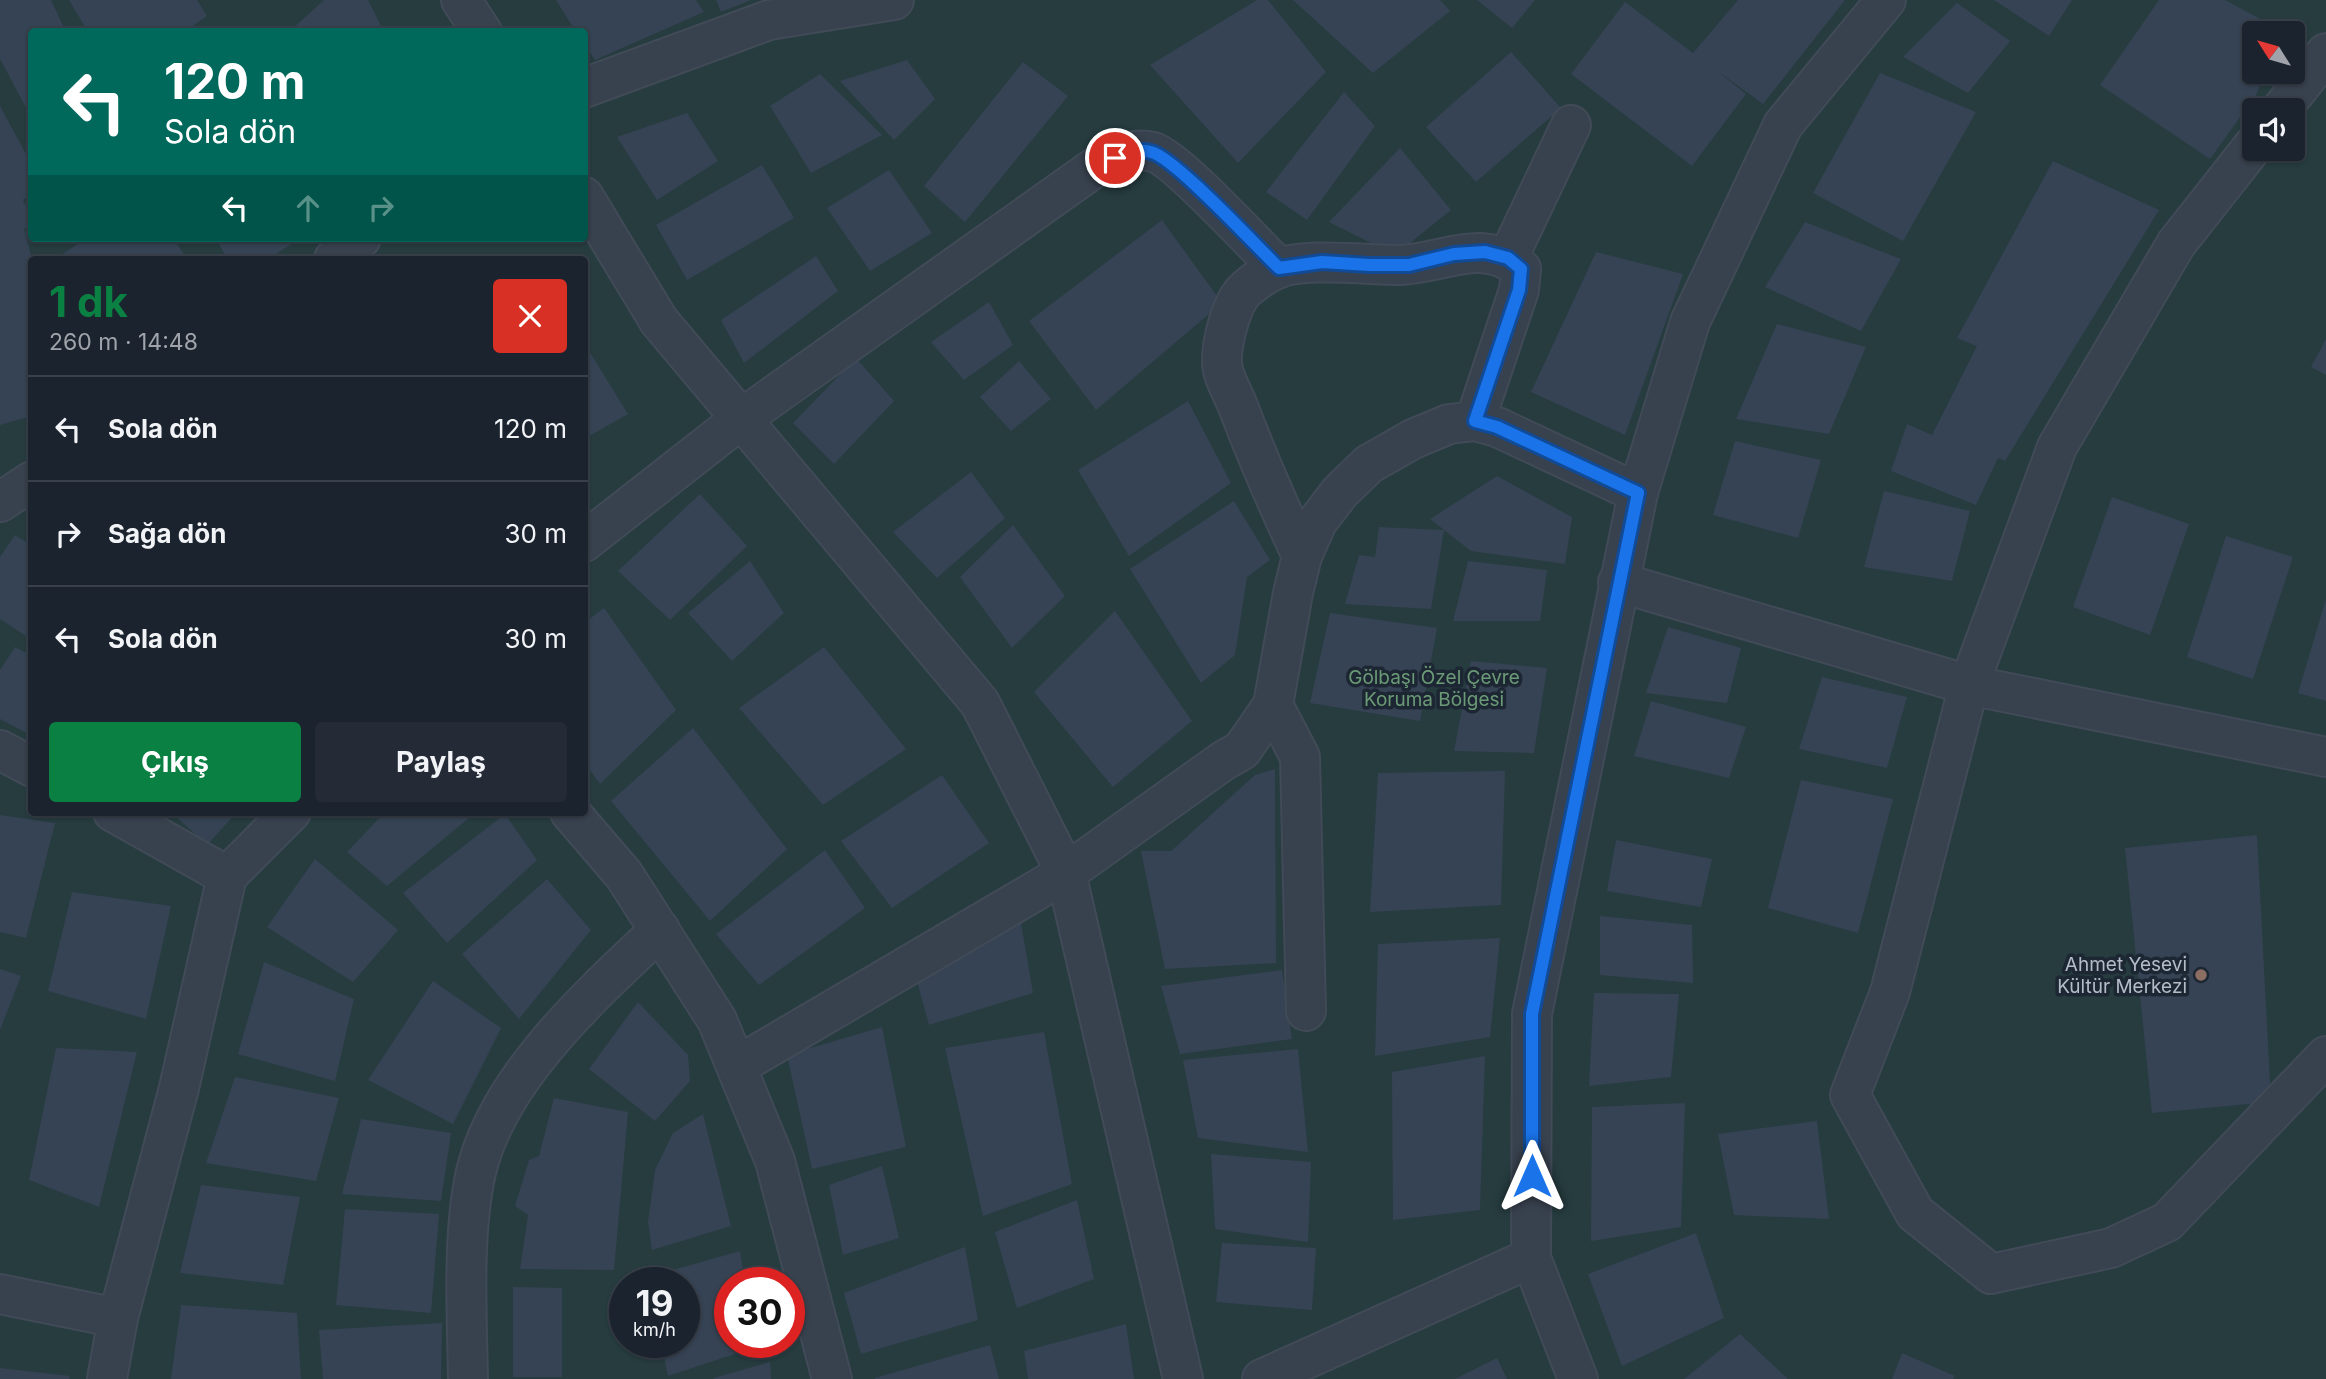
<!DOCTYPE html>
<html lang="tr">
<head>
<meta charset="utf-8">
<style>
  body { margin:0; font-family:Inter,sans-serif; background:#242b36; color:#f1f3f6; height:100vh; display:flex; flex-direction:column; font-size:26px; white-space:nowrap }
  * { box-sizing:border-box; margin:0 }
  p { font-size:23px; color:#a0a4aa }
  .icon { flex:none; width:38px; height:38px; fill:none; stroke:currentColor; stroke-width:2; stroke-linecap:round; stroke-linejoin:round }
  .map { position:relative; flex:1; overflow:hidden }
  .drawer { position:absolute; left:28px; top:256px; width:560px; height:560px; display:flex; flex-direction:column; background:#1b232e; border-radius:7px; box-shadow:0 2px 5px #0004,0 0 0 2px #39404a }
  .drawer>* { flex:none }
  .hud { position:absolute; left:28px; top:28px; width:560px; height:214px; border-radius:7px; box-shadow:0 2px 5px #0004,0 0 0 2px #39404a; background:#00695c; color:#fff; overflow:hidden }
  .needle { width:46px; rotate:307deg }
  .buttons { position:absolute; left:2242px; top:21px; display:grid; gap:14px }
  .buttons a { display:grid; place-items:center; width:63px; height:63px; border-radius:7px; background:#1b232e; box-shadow:0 2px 5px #0004,0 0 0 2px #39404a; font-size:35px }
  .speed { position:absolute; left:609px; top:1267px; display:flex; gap:14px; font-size:35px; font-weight:700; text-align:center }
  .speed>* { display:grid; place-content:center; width:91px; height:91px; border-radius:50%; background:#1b232e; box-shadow:0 2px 5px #0004,0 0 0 2px #39404a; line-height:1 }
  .speed small { font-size:18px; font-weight:400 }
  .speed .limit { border:10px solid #d22; background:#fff; color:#111 }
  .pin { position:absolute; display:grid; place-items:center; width:60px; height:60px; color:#fff; margin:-30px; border:4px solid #fff; border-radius:50%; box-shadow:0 2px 7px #0007 }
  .me { position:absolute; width:77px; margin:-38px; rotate:0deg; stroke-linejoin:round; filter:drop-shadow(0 0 5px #0008) }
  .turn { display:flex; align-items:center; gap:24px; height:147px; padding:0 21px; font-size:32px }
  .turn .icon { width:91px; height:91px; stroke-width:2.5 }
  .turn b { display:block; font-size:49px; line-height:60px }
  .lanes { display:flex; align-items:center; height:66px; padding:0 21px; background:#0003; justify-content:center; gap:35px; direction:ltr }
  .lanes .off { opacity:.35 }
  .round { display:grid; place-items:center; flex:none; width:74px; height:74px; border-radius:7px; background:#242b36 }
  .overview { display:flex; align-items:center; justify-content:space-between; height:119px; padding:0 21px }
  h1 { font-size:42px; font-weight:700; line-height:52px; color:#0b8043 }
  .action { display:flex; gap:14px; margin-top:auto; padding:14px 21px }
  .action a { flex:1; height:80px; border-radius:7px; background:#0b8043; color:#fff; font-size:28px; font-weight:700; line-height:80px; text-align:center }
  .action a+a { background:#242b36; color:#f1f3f6 }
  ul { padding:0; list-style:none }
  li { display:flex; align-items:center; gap:21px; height:105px; padding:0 21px; border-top:2px solid #39404a }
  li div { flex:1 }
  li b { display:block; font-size:26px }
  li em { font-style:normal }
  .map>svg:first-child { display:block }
  .green { fill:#263c3f; fill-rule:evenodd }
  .building { fill:#364354 }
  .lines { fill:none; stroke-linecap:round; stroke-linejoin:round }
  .minor-casing { stroke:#414a57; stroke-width:42 }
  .minor { stroke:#38414e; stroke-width:38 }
  .route-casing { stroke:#114b97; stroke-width:18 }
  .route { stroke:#1a73e8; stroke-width:12 }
  .education-dot { fill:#8d6e63; stroke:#1d2633; stroke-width:2.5 }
  .labels { text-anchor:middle; stroke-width:7; stroke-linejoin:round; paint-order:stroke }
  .park-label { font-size:19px; fill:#6b9a76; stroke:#1d2633 }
  .poi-label { font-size:19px; fill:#b4bcc9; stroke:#1d2633; text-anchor:end }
</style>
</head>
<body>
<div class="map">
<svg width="2326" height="1379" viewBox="0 0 2326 1379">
  <rect width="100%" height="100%" fill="#242f3e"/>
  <!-- green -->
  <path class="green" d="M0,0h2326v1379h-2326zM32,32h552v206h-552zM2254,33h38v39h-38zM2254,110h38v39h-38zM32,259h552v553h-552zM625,1283h59v59h-59zM730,1283h59v59h-59z"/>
  <!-- building -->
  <g class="building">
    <polygon points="0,0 51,0 66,32 32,32 32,119 0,59"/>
    <polygon points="69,0 197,0 207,16 184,32 88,32"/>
    <polygon points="324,0 368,0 384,32 289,32"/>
    <polygon points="556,0 696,0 704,12 595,60 584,44 584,32 576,32"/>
    <polygon points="716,0 751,0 721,12"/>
    <polygon points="1257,0 1268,0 1326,72 1238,163 1150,65"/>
    <polygon points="1293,0 1440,0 1450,11 1373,73"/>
    <polygon points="1477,0 1535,0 1512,28"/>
    <polygon points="1738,0 1845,0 1763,104 1716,70 1746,94 1692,166 1571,74 1625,2 1693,53"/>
    <polygon points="1994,0 2072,0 2049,36"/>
    <polygon points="2159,0 2225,0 2286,33 2254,33 2254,72 2266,72 2256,95 2210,159 2100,85"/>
    <polygon points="1957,3 2010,41 1968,93 1903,57"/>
    <polygon points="1511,52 1561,108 1476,182 1426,127"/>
    <polygon points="907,60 935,99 894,140 840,81"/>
    <polygon points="1023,62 1068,96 965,222 924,186"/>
    <polygon points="1880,73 1976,112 1903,241 1813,193"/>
    <polygon points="820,74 882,135 811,173 770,106"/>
    <polygon points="1344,92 1375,126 1307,220 1266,192"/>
    <polygon points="0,106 32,165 32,193 23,200 32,217 32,228 24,229 32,259 32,416 0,425"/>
    <polygon points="687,113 718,161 657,200 617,137"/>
    <polygon points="1400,148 1451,210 1395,255 1329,222"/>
    <polygon points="2053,161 2159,210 2005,461 1998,458 1976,505 1891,471 1907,424 1932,435 1977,346 1957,338"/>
    <polygon points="762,165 794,218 687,280 656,225"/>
    <polygon points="889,170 932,233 870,271 827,208"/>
    <polygon points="1162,220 1222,303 1096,410 1029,321"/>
    <polygon points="1805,222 1901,259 1861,331 1765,287"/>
    <polygon points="87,238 173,238 187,259 55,259"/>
    <polygon points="216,238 301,238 268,259 227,259"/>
    <polygon points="1596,252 1683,274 1625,435 1531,392"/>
    <polygon points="816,256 838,291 744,363 721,320"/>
    <polygon points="989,302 1013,345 964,380 931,342"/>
    <polygon points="1777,324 1866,347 1829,434 1736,419"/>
    <polygon points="2326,339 2326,375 2311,367"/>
    <polygon points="584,343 628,414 584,439"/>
    <polygon points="856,358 894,401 834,464 793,423"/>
    <polygon points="1019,361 1051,399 1011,431 980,397"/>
    <polygon points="1188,401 1231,483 1129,556 1078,470"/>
    <polygon points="1735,441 1821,460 1798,538 1713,515"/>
    <polygon points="971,472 1005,518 937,578 893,532"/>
    <polygon points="1497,476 1572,517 1565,564 1471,551 1430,519"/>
    <polygon points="1884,491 1970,511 1952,581 1864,567"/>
    <polygon points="700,494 747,546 670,620 618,571"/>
    <polygon points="2112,497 2189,524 2150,635 2073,607"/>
    <polygon points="1234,501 1270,560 1247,577 1235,655 1201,683 1130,569"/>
    <polygon points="1013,525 1065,596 1012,648 960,577"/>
    <polygon points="1379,527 1444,530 1431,609 1345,604 1359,555 1375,557"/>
    <polygon points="15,535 32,546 32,640 0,619 0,557"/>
    <polygon points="2226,536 2293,557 2253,679 2187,657"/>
    <polygon points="750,561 784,613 732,661 688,613"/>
    <polygon points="1468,561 1547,570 1540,621 1453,621"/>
    <polygon points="2326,599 2326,701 2298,693"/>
    <polygon points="604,608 676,710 600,784 584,762 584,623"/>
    <polygon points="1115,611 1192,721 1113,787 1034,692"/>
    <polygon points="1330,613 1437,628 1420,721 1310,703"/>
    <polygon points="1668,627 1741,648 1727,703 1646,693"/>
    <polygon points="15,647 32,656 32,736 0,719 0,670"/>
    <polygon points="824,647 906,749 823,805 739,708"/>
    <polygon points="1471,661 1547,668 1534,753 1454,751"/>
    <polygon points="1822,677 1907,697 1887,768 1799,749"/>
    <polygon points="1651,701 1746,727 1729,778 1634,756"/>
    <polygon points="693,728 787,849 710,921 611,801"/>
    <polygon points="1275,769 1276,963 1165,969 1141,851 1171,851 1255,775"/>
    <polygon points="1505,771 1501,905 1370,912 1378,773"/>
    <polygon points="942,775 989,843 892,908 841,841"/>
    <polygon points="1801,780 1893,799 1858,933 1768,908"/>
    <polygon points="171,812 237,812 207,845"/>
    <polygon points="385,812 476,812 387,886 347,852"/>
    <polygon points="505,814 537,860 447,943 403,893"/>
    <polygon points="0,815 55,823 26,938 0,932"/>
    <polygon points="2257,835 2271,1102 2152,1113 2125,848"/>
    <polygon points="1616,840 1712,859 1701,907 1607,891"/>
    <polygon points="825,850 865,908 759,985 716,934"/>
    <polygon points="315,859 398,930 353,982 267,927"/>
    <polygon points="547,879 591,930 519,1019 462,954"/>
    <polygon points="72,892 171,906 146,1019 48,991"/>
    <polygon points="1600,916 1692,925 1693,983 1600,975"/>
    <polygon points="1020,917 1033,993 929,1025 915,974"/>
    <polygon points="1500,938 1490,1037 1375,1056 1378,944"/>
    <polygon points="264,962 354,999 335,1081 238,1054"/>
    <polygon points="0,969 21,976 0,1030"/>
    <polygon points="1282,970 1292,1039 1180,1054 1161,986"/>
    <polygon points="433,981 501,1028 453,1124 368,1080"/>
    <polygon points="1594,993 1679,994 1671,1077 1589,1086"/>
    <polygon points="638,1002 688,1055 690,1081 655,1121 589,1069"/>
    <polygon points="882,1027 906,1147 812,1169 787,1055"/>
    <polygon points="1044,1032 1072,1184 983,1216 945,1048"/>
    <polygon points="56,1048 137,1052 99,1207 29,1180"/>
    <polygon points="1298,1049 1308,1152 1198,1138 1183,1060"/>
    <polygon points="1485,1056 1480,1210 1393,1220 1392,1072"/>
    <polygon points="235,1077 339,1098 316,1181 206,1163"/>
    <polygon points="554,1098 628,1112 614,1270 520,1269 528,1215 515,1206 529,1160 539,1156"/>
    <polygon points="1685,1103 1681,1227 1591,1241 1592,1107"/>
    <polygon points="703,1114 731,1226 652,1250 648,1222 655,1170 673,1133"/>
    <polygon points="361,1119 451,1133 441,1201 342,1194"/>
    <polygon points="1817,1121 1829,1219 1734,1215 1718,1134"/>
    <polygon points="1211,1154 1311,1162 1308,1242 1215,1229"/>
    <polygon points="882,1166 899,1238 843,1255 829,1185"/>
    <polygon points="201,1185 300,1197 283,1285 180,1273"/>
    <polygon points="1077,1200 1094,1279 1017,1308 995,1232"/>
    <polygon points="345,1209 439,1214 431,1313 336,1305"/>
    <polygon points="1696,1233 1724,1318 1622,1366 1588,1274"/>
    <polygon points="1222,1243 1316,1248 1312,1310 1216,1302"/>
    <polygon points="965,1247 978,1320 861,1354 844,1293"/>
    <polygon points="740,1251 745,1283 730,1283 730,1342 755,1342 756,1347 668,1376 661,1342 684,1342 684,1283 649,1283 648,1277"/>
    <polygon points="513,1287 562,1288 562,1377 513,1377"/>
    <polygon points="181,1305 297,1313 301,1379 171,1379"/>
    <polygon points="442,1323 441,1379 323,1379 319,1330"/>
    <polygon points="1126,1324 1134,1379 1028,1379 1024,1351"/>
    <polygon points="1740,1334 1788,1379 1684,1379"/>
    <polygon points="990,1345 999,1379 875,1379 875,1378"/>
    <polygon points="1902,1353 1955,1376 1953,1379 1892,1379"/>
    <polygon points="1497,1358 1507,1379 1455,1379"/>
    <polygon points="770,1362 771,1379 714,1379 714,1378"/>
    <polygon points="0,1368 70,1376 69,1379 0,1379"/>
  </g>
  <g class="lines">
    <defs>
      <g id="minor">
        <polyline points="461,0 482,32"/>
        <polyline points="584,88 769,20 894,0"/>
        <polyline points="2281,110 2326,53"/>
        <polyline points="2254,145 2176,244 2057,447 1969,685 1890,992 1850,1095 1915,1213 1991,1274 2111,1248 2167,1222 2326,1056"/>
        <polyline points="584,197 659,321 980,703 1066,873 1183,1379"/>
        <polyline points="1508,258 1571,125"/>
        <polyline points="334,259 361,238"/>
        <polyline points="0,502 32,481"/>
        <path d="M584,542l157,-123 356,-253c18,-8 35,-20 56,-14 23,6 103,94 126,116"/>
        <path d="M1302,556c-23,-49 -44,-97 -63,-147 -5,-14 -16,-31 -17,-45 -1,-20 9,-62 24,-75 8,-7 21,-16 31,-20 25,-12 92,-4 122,-4 44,-1 83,-29 122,4l-2,21 -44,131"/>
        <polyline points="1618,582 1969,685 2326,757"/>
        <polyline points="1273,705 1300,757 1306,1011"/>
        <polyline points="0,750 32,767"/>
        <polyline points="570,812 624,875 717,1020 775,1161 832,1379"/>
        <polyline points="227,876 291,812"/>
        <polyline points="737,1066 1066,873 1223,761 1242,750 1273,705 1293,593 1302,556 1317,522 1340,492 1369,464 1413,439 1449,424 1475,421 1497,427 1638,493"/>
        <polyline points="0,1294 118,1318"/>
        <polyline points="107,1379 118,1318 179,1088 227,876 113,812"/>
        <path d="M468,1379c-1,-63 -6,-145 8,-207 22,-94 116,-178 184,-242"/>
        <polyline points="1262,1379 1531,1258"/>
        <polyline points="1578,1379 1531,1258 1532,1014 1638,493 1690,322 1783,125 1886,0"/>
      </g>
    </defs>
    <!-- minor casing -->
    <use href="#minor" class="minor-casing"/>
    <!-- minor -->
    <use href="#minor" class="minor"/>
  </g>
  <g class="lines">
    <defs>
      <path id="route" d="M1115,158c13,-6 22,-9 36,-6 23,5 106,95 128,116l43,-6 47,3h40l45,-11 31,-2 23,6 13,11 -2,21 -44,131 22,6 141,66 -106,521v162"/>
    </defs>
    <!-- route casing -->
    <use href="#route" class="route-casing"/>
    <!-- route -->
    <use href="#route" class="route"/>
  </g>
  <!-- markers -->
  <circle class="education-dot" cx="2201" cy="975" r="7"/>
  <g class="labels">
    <!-- park labels -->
    <g class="park-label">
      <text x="1434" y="684">Gölbaşı Özel Çevre<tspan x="1434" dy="22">Koruma Bölgesi</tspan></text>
    </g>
    <!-- poi labels -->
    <g class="poi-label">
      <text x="2187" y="971">Ahmet Yesevi<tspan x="2187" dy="22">Kültür Merkezi</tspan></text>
    </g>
  </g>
</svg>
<div class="buttons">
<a><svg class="needle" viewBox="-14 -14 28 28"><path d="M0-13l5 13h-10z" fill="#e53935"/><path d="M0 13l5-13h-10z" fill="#a0a4aa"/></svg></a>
<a><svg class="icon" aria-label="sound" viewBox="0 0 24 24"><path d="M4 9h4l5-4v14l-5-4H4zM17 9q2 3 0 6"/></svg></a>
</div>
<div class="speed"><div>19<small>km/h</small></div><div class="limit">30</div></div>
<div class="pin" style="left:1115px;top:158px;background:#d93025"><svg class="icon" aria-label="arrive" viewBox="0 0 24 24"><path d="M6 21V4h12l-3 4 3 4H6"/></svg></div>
<svg class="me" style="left:1532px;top:1176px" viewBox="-20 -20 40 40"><path d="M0-17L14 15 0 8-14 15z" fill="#1a73e8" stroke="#fff" stroke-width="4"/></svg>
<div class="hud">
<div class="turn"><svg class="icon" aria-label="left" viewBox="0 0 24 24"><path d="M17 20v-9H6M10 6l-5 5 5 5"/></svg><div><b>120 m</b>Sola dön</div></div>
<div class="lanes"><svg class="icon" aria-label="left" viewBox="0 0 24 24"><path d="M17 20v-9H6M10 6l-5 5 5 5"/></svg><svg class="icon off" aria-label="ahead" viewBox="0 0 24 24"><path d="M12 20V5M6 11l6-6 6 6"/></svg><svg class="icon off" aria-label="right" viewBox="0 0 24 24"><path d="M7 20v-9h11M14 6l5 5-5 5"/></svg></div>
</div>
<section class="drawer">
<div class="overview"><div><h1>1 dk</h1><p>260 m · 14:48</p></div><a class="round" style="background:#d93025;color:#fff"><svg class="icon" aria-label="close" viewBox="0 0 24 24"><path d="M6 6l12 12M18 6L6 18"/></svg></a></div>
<ul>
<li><svg class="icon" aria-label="left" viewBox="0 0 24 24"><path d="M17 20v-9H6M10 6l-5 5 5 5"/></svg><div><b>Sola dön</b></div><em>120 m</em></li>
<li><svg class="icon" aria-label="right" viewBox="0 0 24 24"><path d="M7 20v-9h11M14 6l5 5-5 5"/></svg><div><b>Sağa dön</b></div><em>30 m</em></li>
<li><svg class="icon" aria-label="left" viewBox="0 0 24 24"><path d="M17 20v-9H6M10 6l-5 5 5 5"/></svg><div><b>Sola dön</b></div><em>30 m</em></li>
</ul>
<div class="action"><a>Çıkış</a><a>Paylaş</a></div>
</section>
</div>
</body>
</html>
